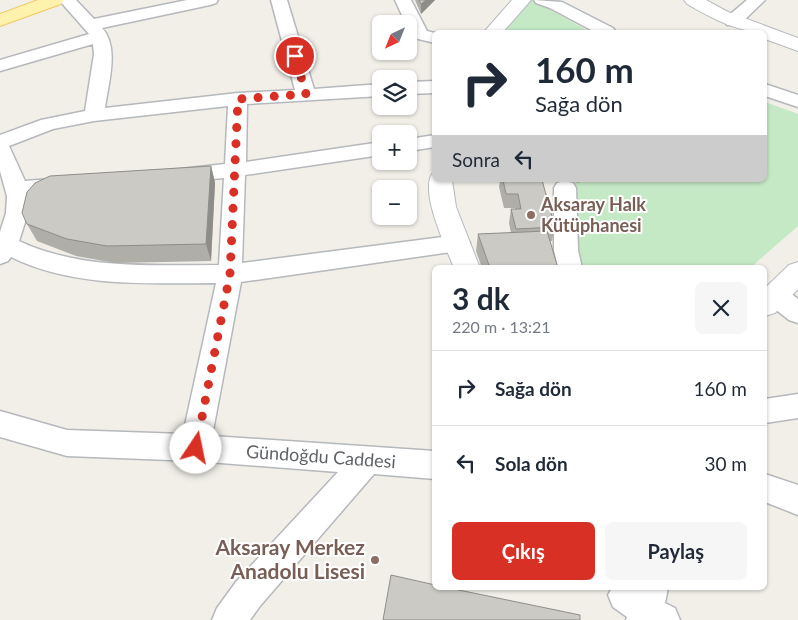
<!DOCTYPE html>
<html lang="tr">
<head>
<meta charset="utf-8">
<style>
  body { margin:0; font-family:Lato,sans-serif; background:#f6f6f7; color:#1f2937; height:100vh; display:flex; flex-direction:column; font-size:19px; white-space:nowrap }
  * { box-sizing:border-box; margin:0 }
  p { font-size:16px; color:#747a83 }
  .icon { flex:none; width:28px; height:28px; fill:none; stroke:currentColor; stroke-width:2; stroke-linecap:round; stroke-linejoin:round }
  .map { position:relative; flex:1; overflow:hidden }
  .sheet { position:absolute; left:432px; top:265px; width:335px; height:325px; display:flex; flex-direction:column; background:#fff; border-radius:8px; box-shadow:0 1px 4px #0004 }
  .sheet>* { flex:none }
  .hud { position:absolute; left:432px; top:30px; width:335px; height:152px; border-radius:8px; box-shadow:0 1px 4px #0004; background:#fff; color:#1f2937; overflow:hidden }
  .needle { width:32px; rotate:223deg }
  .tools { position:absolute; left:372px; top:15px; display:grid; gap:10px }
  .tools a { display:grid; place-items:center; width:45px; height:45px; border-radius:8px; background:#fff; box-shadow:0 1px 4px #0004; font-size:25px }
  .pin { position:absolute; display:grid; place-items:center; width:42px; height:42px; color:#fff; margin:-21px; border:2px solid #fff; border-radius:50%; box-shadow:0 1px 5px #0007 }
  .me { position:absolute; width:55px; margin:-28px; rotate:11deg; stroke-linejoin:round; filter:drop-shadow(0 0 4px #0008) }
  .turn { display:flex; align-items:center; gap:18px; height:105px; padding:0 20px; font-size:22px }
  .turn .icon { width:65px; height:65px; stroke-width:2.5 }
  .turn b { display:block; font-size:35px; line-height:42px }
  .then { display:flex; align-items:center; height:48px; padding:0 20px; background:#0003; gap:10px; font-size:19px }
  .round { display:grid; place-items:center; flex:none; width:52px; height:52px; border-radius:8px; background:#f6f6f7 }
  .headline { display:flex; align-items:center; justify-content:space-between; height:85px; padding:0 20px }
  h1 { font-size:30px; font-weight:700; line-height:38px }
  .button { display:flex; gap:10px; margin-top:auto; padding:10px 20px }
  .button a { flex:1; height:58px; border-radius:8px; background:#d93025; color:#fff; font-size:20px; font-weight:700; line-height:58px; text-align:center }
  .button a+a { background:#f6f6f7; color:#1f2937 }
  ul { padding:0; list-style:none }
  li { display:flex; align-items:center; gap:15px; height:75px; padding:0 20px; border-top:1px solid #e0e1e3 }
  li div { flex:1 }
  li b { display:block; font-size:19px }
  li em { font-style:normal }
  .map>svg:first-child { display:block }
  .green { fill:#c5e8c5 }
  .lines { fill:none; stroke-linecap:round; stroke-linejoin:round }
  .street-casing { stroke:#b5b8bc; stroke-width:3 }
  .secondary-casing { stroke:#b6babf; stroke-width:2 }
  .primary-casing { stroke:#f2c960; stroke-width:2 }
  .street { fill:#fff; fill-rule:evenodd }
  .secondary { fill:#fff; fill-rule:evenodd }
  .primary { fill:#fff2af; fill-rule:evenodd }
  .wall { fill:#afaea9 }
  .shaded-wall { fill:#8f8d8a }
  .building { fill:#cccac5; stroke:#8f8d8a }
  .route { stroke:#d93025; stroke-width:9; stroke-dasharray:0 16.2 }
  .education-dot { fill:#8d6e63; stroke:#fff; stroke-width:2 }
  .labels { text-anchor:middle; stroke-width:4; stroke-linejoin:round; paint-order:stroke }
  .education-label { font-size:18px; font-weight:bold; fill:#785e54; stroke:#fff; text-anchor:start }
  .street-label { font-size:18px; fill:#5f6368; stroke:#fff }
  .near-education-label { font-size:21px; font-weight:bold; fill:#785e54; stroke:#fff; text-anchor:end }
</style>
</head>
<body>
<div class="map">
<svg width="798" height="620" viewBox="0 0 798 620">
  <rect width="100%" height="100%" fill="#f1efe8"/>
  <!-- green -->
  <g class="green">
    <polygon points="527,0 533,0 590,32 501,32"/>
    <polygon points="765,102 798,114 798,226 751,267 579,267 571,184 559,180 765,180"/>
  </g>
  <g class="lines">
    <defs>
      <g id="street">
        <path d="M59,0h17l18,19 93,-19h31l-2,3 -6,2 -108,23c18,19 6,56 3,80l133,-15 57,-3 -24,-90h16l27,89 67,-5v12l-134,8 -1,58 135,-20v13l-136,20 -3,88 216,-28 8,2 4,6 -4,6 -8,2 -217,31 -29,154 223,15v28l-61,-5 -114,132 -10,14h-38l5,-12 19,-26 102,-110 -143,-11 -128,-5 -67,-19v-26l67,19 116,4 33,-151c-69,0 -142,5 -205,-26l-3,4 -8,3v-32l6,-19 1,-17 -7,-25v-36l41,-15 44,-9 9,-57 -1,-10 -93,27v-11l89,-26zM228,106l-3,58 -53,6 -4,5 4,5 7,2 45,-4 -5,87c-68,0 -138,5 -200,-24l9,-28 1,-18 44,-5 3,-5 -3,-5 -8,-2 -40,3 -16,-35 44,-17 41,-8z"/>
        <polygon points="395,0 411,0 427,31 435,33 435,43 414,38 409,28 409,24 406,24"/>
        <polygon points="534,0 562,2 613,28 616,32 595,32 550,8 536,3"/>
        <polygon points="747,0 765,0 739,25 727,25 725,21 727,17"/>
        <polygon points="435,81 435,93 409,94 409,82"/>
        <polygon points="765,84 798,95 798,107 765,96"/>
        <polygon points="435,135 435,147 409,151 409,139"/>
        <polygon points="565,181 573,183 576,188 578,250 582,268 558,268 554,250 554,188 557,183"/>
        <polygon points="775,285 784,288 798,299 798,323 789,320 766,302 766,288"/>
        <polygon points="798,394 798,418 765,423 765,399"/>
        <polygon points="765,474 798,485 798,515 765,502"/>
        <polygon points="612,588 668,588 665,603 675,608 680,620 626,620 627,617 613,607 608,595"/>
      </g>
      <g id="secondary">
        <polygon points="512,0 531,0 503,32 484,32"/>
        <path d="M684,0h22l22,12 70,26v13l-33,-12v-7c-29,0 -53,-14 -78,-28z"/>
        <path d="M432,174h3v6h17l4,27 24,61h-26c-8,-21 -34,-75 -22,-94z"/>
        <polygon points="798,262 798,289 775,313 765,316 765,288 789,265"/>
      </g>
      <polygon id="primary" points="38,0 64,0 61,4 0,26 0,14"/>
    </defs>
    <!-- street casing -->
    <use href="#street" class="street-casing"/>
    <!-- secondary casing -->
    <use href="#secondary" class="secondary-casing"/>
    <!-- primary casing -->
    <use href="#primary" class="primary-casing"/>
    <!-- street -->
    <use href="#street" class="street"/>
    <!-- secondary -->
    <use href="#secondary" class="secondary"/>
    <!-- primary -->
    <use href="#primary" class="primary"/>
  </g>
  <!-- wall -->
  <g class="wall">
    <polygon points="415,0 435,0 421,14"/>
    <polygon points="211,166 215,183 211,261 115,263 76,256 37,241 27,224"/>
    <polygon points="500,180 503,180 555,227 552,241 549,241 558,268 482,268 476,251 478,234 511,233 509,223 511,209 515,209 515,208 504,208 499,187"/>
    <polygon points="569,180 581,180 579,183"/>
  </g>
  <!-- shaded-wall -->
  <g class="shaded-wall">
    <polygon points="426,0 435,0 421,14 421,4"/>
    <polygon points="211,166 215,183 211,261 206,244"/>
  </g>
  <!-- building -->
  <g class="building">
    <polygon points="419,0 426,0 421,4"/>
    <polygon points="211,166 206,244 107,246 67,239 27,224 22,213 27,192 35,183 50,176"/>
    <polygon points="503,180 542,180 555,227 516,229 511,209 521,209 518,194 506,194"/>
    <polygon points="547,231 558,268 490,268 478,234"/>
    <polygon points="391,575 435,585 435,588 449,588 580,615 580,620 383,620"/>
  </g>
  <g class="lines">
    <!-- route -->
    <polyline class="route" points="196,448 230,274 238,99 306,94 295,56"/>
  </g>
  <!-- markers -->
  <g class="education-dot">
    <circle cx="531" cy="215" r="5"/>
    <circle cx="375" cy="560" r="5"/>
  </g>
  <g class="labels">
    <!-- education labels -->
    <g class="education-label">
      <text x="541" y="211">Aksaray Halk<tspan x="541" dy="21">Kütüphanesi</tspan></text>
    </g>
    <!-- street labels -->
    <g class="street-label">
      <text transform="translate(321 457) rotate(4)" y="6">Gündoğdu Caddesi</text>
    </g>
    <!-- near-education labels -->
    <g class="near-education-label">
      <text x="365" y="555">Aksaray Merkez<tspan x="365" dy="24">Anadolu Lisesi</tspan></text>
    </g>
  </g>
</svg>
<div class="tools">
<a><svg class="needle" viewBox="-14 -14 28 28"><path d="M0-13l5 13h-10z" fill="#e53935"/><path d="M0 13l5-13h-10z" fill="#747a83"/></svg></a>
<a><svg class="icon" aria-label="layers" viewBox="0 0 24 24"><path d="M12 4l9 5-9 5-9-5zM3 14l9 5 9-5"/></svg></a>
<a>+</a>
<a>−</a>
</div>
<div class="pin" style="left:295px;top:56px;background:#d93025"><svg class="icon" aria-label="arrive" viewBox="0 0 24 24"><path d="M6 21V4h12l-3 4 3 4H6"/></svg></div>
<svg class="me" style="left:196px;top:448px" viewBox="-20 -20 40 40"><circle r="19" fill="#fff"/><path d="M0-13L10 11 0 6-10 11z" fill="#d93025"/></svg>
<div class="hud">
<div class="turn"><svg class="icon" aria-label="right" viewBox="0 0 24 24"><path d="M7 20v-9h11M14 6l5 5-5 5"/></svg><div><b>160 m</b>Sağa dön</div></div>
<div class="then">Sonra<svg class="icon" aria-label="left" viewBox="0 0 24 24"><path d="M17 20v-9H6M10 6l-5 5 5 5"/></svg></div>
</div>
<section class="sheet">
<div class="headline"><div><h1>3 dk</h1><p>220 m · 13:21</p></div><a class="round"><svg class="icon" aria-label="close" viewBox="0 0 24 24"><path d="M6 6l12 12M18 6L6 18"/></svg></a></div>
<ul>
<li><svg class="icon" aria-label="right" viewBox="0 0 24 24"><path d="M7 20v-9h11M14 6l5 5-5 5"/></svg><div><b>Sağa dön</b></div><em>160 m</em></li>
<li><svg class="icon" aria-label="left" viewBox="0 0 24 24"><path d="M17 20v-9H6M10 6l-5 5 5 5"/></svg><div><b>Sola dön</b></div><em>30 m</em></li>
</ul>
<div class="button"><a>Çıkış</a><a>Paylaş</a></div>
</section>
</div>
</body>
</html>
